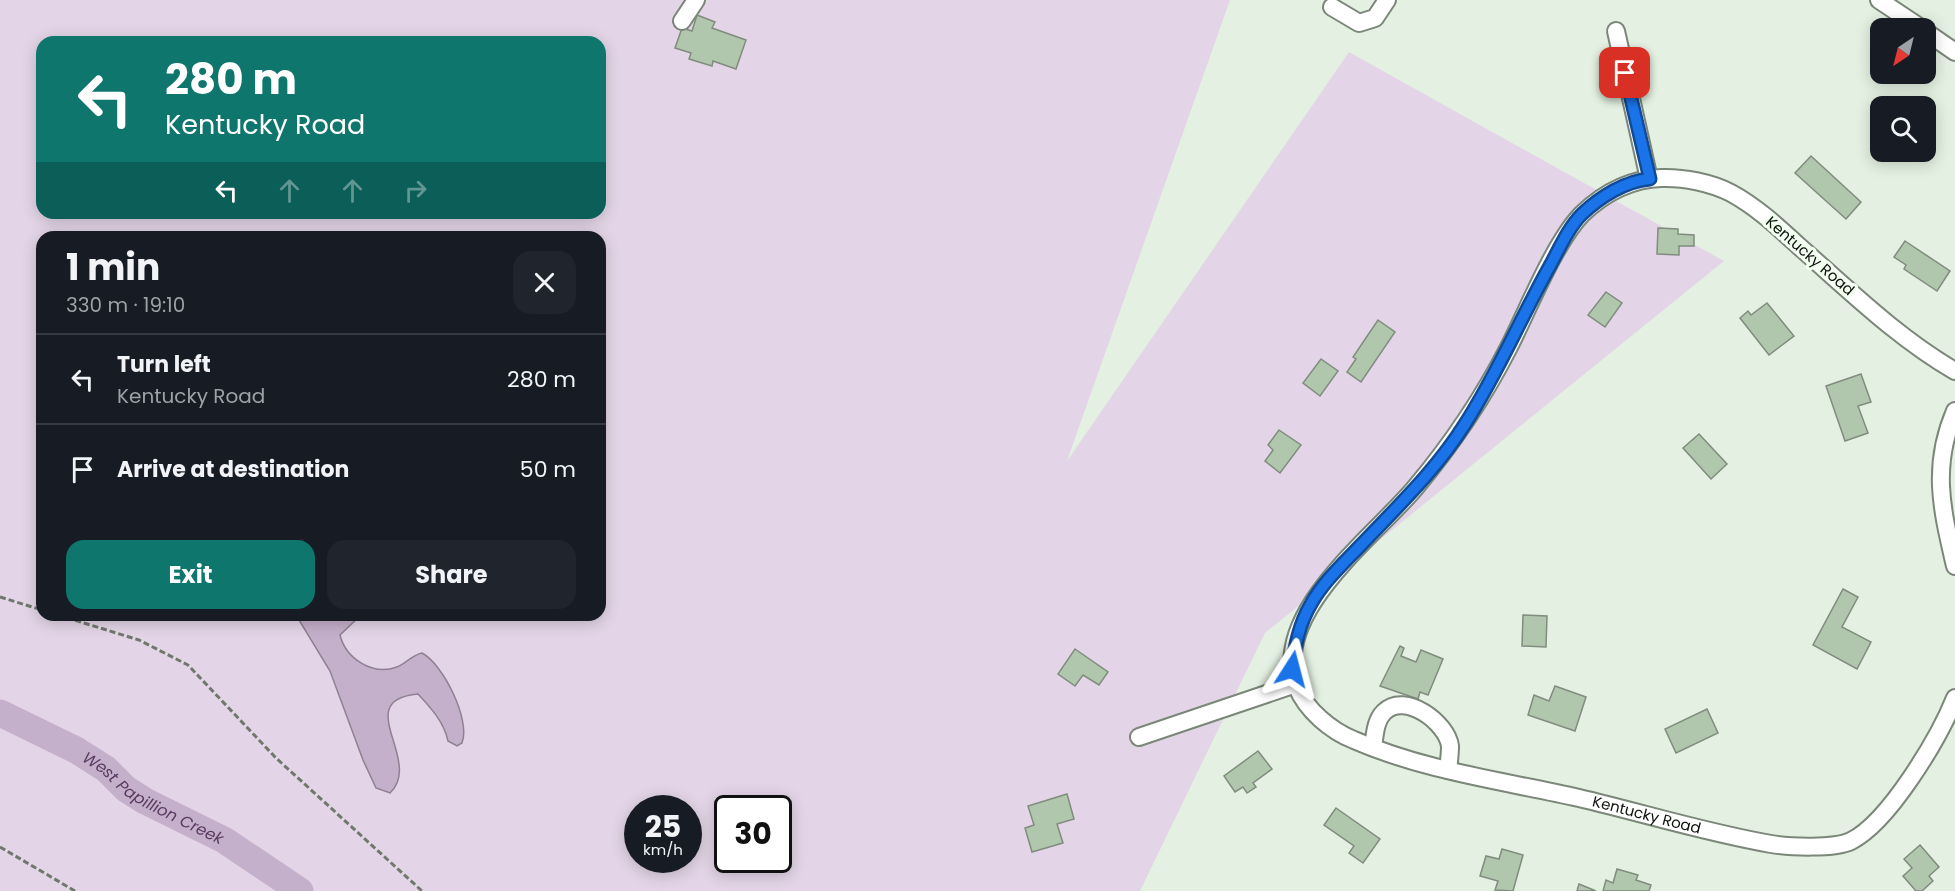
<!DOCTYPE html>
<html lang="en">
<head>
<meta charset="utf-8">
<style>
  body { margin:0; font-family:Poppins,sans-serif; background:#20242c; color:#f1f3f6; height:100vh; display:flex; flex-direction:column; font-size:22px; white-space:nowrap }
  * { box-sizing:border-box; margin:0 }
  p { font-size:20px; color:#9ea1a6 }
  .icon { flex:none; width:33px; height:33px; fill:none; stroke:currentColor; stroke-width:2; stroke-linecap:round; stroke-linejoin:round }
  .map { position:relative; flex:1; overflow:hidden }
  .drawer { position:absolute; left:36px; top:231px; width:570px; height:390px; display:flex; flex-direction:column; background:#171b24; border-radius:18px; box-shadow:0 3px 15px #0003 }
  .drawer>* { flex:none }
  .top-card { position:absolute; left:36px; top:36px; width:570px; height:183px; border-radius:18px; box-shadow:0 3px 15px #0003; background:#0f766e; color:#fff; overflow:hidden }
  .needle { width:39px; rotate:215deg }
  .buttons { position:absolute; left:1870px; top:18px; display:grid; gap:12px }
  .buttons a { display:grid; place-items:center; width:66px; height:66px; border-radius:12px; background:#171b24; box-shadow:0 3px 15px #0003; font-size:30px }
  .speed { position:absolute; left:624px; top:795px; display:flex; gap:12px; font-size:30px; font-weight:700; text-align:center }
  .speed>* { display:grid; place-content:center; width:78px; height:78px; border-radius:50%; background:#171b24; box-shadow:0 3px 15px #0003; line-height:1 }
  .speed small { font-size:15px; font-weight:400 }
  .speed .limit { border:3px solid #111; border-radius:9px; background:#fff; color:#111 }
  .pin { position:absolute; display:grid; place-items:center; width:51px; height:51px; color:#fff; margin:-26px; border-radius:12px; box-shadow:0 3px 9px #0006 }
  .me { position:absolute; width:66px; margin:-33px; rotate:9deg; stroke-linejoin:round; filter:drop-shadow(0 0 4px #0008) }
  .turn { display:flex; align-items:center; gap:21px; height:126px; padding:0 30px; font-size:27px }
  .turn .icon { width:78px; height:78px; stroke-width:2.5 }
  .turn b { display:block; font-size:42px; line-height:51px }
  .lanes { display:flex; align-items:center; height:57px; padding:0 30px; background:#0003; justify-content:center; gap:30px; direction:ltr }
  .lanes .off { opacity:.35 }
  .round { display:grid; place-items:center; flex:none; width:63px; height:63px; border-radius:18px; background:#20242c }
  .summary { display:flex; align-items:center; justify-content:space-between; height:102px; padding:0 30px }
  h1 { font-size:36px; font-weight:700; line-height:45px }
  .button { display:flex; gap:12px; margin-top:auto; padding:12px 30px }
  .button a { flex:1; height:69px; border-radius:18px; background:#0f766e; color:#fff; font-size:24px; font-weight:700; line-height:69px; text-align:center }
  .button a+a { background:#20242c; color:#f1f3f6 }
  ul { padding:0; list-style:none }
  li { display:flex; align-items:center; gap:18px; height:90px; padding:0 30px; border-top:2px solid #363941 }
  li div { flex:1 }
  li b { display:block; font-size:22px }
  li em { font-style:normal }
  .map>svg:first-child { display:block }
  .green { fill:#e3d5e7; fill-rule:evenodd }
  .water { fill:#c5b0cb; stroke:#8e8192; stroke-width:1.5 }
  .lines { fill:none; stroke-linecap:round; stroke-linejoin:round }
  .river { stroke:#c5b0cb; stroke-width:27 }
  .building { fill:#b0c7ad; stroke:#808c7e; stroke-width:1.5 }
  .minor-casing { stroke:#7b8779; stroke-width:20 }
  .path { stroke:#70786e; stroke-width:3; stroke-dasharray:6 3; stroke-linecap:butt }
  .minor { stroke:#fff; stroke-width:16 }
  .route-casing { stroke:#114b97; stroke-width:15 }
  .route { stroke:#1a73e8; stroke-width:10 }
  .labels { text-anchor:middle; stroke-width:6; stroke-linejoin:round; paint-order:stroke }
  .street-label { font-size:15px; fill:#0e120d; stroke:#f1ffef }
  .water-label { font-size:16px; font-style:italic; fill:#593b62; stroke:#f1ffef }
</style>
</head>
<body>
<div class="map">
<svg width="1955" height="891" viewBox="0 0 1955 891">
  <rect width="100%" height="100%" fill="#e4f1e2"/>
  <!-- green -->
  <path class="green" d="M0,0h1230l-163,461 282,-409 375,209 -459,372 -125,258h-1140zM42,42h558v171h-558zM42,237h558v378h-558zM638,808h50v52h-50zM728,808h50v52h-50z"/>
  <!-- water -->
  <path class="water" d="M296,615h65l-21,20c6,24 33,41 57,32 10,-4 15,-12 25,-14 21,11 49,67 40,90l-5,3 -9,-5c-4,-19 -17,-33 -30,-47 -68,6 6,67 -28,99l-14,-5 -13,-28 -33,-89z"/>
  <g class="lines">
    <!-- river -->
    <path class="river" id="s1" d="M0,713l76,37 30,19 20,20 19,12 79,39 76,51"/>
  </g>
  <!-- building -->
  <g class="building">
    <polygon points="697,15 715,22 712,28 746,40 736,69 713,61 712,66 689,59 691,53 675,48 682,28 692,31"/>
    <polygon points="1811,156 1861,202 1846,219 1795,173"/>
    <polygon points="1658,228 1678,229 1678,234 1694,235 1694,246 1679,246 1679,255 1657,254"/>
    <polygon points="1905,241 1950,271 1937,291 1904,269 1906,265 1894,257"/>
    <polygon points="1606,292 1622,303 1605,327 1588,315"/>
    <polygon points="1767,303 1794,336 1769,355 1740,318 1748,311 1751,315"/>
    <polygon points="1378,320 1395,332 1361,382 1347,372 1356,359 1353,357"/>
    <polygon points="1321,359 1338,371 1320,396 1303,383"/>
    <polygon points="1861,374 1871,402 1858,406 1868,433 1845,441 1826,386"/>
    <polygon points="1279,430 1301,445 1280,473 1265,461 1273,450 1268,445"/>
    <polygon points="1699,434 1727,464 1711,479 1683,448"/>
    <polygon points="1843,589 1858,597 1842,627 1871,642 1857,669 1813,645"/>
    <polygon points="1523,615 1547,616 1546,647 1522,646"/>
    <polygon points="1400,646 1404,648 1401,656 1416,662 1421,650 1443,659 1428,695 1420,692 1418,699 1380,686"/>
    <polygon points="1075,649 1108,672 1099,685 1083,675 1075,686 1058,674"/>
    <polygon points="1555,686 1586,697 1575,731 1528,715 1534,695 1549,701"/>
    <polygon points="1707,709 1718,733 1676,753 1665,729"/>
    <polygon points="1258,751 1272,769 1253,783 1256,787 1247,793 1243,787 1235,792 1224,776"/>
    <polygon points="1067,794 1074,819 1057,824 1063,843 1032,852 1025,828 1034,825 1028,806"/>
    <polygon points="1336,808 1380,839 1363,863 1349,853 1354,846 1324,825"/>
    <polygon points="1920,845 1939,867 1929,876 1933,881 1922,891 1916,891 1903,876 1912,868 1904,859"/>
    <polygon points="1502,849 1523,855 1513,891 1495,890 1498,881 1480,876 1486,856 1499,859"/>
    <polygon points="1617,869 1638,875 1636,880 1651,885 1649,891 1603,891 1606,880 1613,883"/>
    <polygon points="1579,884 1596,891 1577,891"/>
  </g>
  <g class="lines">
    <defs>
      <g id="minor">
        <polyline points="1879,0 1921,28"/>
        <polyline points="1332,7 1359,23 1375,18 1387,0"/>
        <polyline points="682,21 696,0"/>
        <polyline points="1616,31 1649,179"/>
        <polyline points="1926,32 1955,52"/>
        <path id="s2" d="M1955,371c-57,-33 -105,-80 -154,-123 -22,-20 -44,-41 -70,-55 -19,-10 -48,-16 -70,-15 -30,1 -57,15 -79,36 -28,29 -54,96 -73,133 -26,51 -58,98 -94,141 -41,49 -146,126 -118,199 9,23 34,44 57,53 71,31 150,41 225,58 64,15 128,35 192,46 18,3 64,5 80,-3 38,-19 88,-103 104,-143"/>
        <path d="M1955,411c-24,56 -13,99 0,155"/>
        <polyline points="1139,737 1296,684"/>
        <path d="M1373,747c2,-12 2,-26 11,-35 21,-21 63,11 66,34 0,8 -1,16 -2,24"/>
      </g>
    </defs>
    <!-- minor casing -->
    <use href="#minor" class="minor-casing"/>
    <!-- path -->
    <g class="path">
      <polyline points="0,597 42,610"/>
      <polyline points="58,615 139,640 188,665 276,758 422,891"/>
      <polyline points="0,847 75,891"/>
    </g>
    <!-- minor -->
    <use href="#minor" class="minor"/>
  </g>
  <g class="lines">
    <defs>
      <path id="route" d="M1292,669c3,-23 7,-45 19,-65 12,-22 33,-41 50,-59 36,-38 76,-76 104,-121 33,-51 56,-107 86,-160 9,-17 18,-37 31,-50 18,-17 43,-33 68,-35l-25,-106"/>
    </defs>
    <!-- route casing -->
    <use href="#route" class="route-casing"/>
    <!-- route -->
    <use href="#route" class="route"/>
  </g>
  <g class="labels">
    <!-- street labels -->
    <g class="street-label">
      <text transform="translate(1810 256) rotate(41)" y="5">Kentucky Road</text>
      <text dy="5" stroke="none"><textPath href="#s2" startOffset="1395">Kentucky Road</textPath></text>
    </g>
    <!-- water labels -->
    <g class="water-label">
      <text dy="6" stroke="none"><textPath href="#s1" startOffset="176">West Papillion Creek</textPath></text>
    </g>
  </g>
</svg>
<div class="buttons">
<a><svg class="needle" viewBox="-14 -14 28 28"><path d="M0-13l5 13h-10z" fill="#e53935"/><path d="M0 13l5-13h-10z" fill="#9ea1a6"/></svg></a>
<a><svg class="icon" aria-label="search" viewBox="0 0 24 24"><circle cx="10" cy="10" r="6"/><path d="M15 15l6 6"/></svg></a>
</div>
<div class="speed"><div>25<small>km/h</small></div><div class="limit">30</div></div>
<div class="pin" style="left:1625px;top:73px;background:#d93025"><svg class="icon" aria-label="arrive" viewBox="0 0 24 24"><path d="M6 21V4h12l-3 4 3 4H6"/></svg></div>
<svg class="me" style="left:1292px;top:669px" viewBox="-20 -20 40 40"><path d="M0-17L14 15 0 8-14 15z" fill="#1a73e8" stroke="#fff" stroke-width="4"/></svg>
<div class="top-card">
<div class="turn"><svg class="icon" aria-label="left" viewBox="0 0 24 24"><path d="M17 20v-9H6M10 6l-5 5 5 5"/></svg><div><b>280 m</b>Kentucky Road</div></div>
<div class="lanes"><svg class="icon" aria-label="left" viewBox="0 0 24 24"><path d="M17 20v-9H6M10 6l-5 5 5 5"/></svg><svg class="icon off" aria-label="ahead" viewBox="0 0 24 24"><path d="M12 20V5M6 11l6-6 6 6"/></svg><svg class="icon off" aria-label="ahead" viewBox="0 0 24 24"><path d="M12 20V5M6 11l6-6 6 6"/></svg><svg class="icon off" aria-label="right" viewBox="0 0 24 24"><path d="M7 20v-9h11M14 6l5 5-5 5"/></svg></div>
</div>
<section class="drawer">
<div class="summary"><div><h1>1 min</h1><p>330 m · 19:10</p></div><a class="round"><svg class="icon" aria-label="close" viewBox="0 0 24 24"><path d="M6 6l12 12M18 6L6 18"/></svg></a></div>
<ul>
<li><svg class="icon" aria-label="left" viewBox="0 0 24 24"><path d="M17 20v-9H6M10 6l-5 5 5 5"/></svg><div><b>Turn left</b><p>Kentucky Road</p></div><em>280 m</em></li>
<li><svg class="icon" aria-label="arrive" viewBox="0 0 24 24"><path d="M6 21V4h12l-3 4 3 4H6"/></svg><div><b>Arrive at destination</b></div><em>50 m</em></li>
</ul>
<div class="button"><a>Exit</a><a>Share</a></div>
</section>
</div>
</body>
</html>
